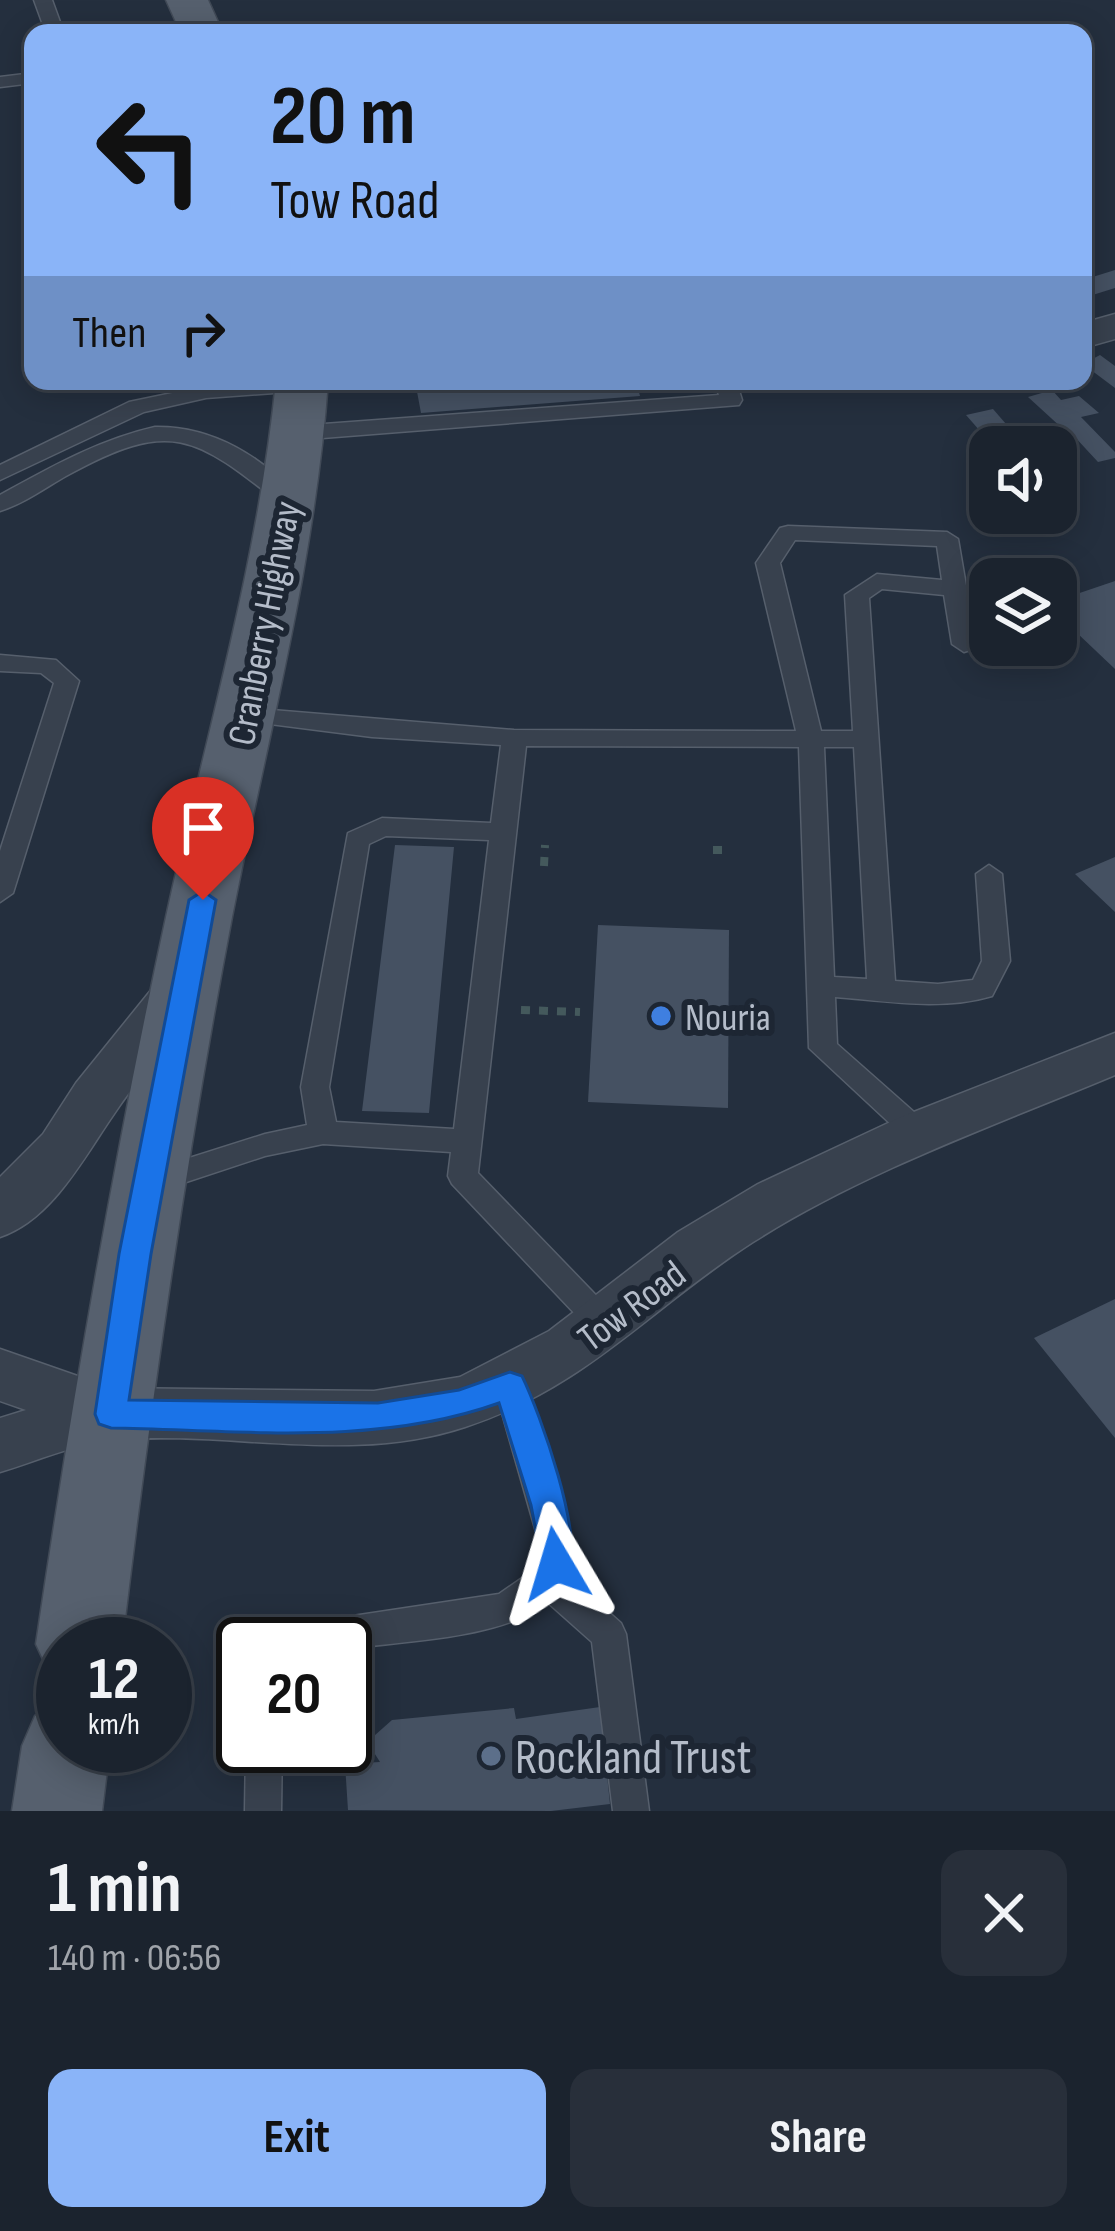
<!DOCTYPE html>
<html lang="en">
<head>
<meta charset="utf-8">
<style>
  body { margin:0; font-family:"Sofia Sans Condensed",sans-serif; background:#282f3a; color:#f1f3f6; height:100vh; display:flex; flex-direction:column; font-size:45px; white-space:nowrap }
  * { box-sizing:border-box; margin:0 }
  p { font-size:39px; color:#a0a4aa }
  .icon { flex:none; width:66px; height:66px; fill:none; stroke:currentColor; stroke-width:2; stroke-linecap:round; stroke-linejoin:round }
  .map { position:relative; height:1811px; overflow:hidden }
  .drawer { display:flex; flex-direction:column; background:#1b232e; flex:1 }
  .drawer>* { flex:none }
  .guide { position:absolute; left:24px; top:24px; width:1068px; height:366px; border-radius:24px; box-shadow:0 6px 30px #0003,0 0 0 3px #39404a; background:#8ab4f8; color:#111; overflow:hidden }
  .buttons { position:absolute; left:969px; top:426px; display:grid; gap:24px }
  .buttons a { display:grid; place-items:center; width:108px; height:108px; border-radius:24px; background:#1b232e; box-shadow:0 6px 30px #0003,0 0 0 3px #39404a; font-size:60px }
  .speed { position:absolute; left:36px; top:1617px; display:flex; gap:24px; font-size:60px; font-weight:700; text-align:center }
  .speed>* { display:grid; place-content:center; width:156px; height:156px; border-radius:50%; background:#1b232e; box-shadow:0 6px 30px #0003,0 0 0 3px #39404a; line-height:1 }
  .speed small { font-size:30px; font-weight:400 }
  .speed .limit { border:6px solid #111; border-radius:18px; background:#fff; color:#111 }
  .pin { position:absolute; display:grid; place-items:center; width:102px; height:102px; color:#fff; margin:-123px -51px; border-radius:50% 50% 50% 0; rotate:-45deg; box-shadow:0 0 12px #0007 }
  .pin .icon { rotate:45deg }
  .me { position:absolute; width:132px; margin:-66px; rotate:353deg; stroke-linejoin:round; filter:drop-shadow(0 0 9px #0008) }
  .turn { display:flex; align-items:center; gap:42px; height:252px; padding:0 48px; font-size:54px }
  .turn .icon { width:156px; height:156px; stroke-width:2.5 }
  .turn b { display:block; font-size:84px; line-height:102px }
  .then { display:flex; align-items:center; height:114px; padding:0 48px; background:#0003; gap:24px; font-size:45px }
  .round { display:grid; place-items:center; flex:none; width:126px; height:126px; border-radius:24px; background:#282f3a }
  .overview { display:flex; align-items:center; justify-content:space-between; height:204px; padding:0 48px }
  h1 { font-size:72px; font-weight:700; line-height:90px }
  .action { display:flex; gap:24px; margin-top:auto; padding:24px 48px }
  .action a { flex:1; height:138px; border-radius:24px; background:#8ab4f8; color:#111; font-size:48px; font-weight:700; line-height:138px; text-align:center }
  .action a+a { background:#282f3a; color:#f1f3f6 }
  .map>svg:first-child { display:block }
  .building { fill:#455162 }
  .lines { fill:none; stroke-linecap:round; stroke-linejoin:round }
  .lane-casing { stroke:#565f6c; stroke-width:3 }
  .street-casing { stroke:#565f6c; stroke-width:3 }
  .primary-casing { stroke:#414a57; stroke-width:3 }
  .path { stroke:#44595c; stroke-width:8; stroke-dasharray:9 9; stroke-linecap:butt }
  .lane { fill:#38414e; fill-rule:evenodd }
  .street { fill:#38414e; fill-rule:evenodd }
  .primary { fill:#56606e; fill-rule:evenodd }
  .route { fill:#1a73e8; stroke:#114b97; stroke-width:3 }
  .shop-dot { fill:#3f7fe0; stroke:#1d2633; stroke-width:4.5 }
  .service-dot { fill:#5c6f8a; stroke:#1d2633; stroke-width:4.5 }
  .labels { text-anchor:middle; stroke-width:12; stroke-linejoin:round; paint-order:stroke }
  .street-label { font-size:39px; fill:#b4bcc9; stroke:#1d2633 }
  .poi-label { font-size:39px; fill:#b4bcc9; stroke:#1d2633; text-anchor:start }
  .near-poi-label { font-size:48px; fill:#b4bcc9; stroke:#1d2633; text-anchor:start }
</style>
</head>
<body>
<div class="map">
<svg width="1115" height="1811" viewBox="0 0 1115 1811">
  <rect width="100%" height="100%" fill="#242f3e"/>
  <!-- building -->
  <g class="building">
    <polygon points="1115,270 1115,288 1083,298 1083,280"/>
    <polygon points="1100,355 1115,366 1115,388 1083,364"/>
    <polygon points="415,381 636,381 640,396 421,413"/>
    <polygon points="1052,390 1061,400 1079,396 1099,413 1081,417 1115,452 1115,458 1098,462 1073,435 1064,438 1057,430 1063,429 1028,397"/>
    <polygon points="993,409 1026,447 994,447 966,415"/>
    <polygon points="1115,581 1115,669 1056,613 1056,601"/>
    <polygon points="395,845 454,847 429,1113 362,1111"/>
    <polygon points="1115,857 1115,912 1075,874"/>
    <polygon points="598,925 729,930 728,1108 588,1102"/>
    <polygon points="1115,1299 1115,1438 1034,1338"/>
    <polygon points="600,1707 610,1804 551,1811 348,1810 345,1764 380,1762 373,1751 374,1736 392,1720 514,1708 516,1719"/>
  </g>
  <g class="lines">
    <defs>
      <g id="lane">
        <polygon points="34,0 52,0 64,33 46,33"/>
        <polygon points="33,73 33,83 0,87 0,77"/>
        <polygon points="269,381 310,381 313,385 302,391 206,398 144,412 0,480 0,465 129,402 206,386"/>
        <polygon points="714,381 736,381 742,400 739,405 297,440 286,433 297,426 719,395"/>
        <path d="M155,427c58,-1 108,30 146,73l-11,7 -8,-2c-88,-70 -111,-87 -216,-29 -21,12 -43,28 -66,35v-16c51,-28 98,-55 155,-68z"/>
        <path d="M788,526l159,6 11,7 18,105 -3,5 -9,3 -12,-8 -8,-49 -62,-6 -13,9 26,383 43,3 35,-4 9,-19 -6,-87 13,-9 13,9 8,87 -18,35c-50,15 -106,5 -157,1l2,47 94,83 5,8 -5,8h-20l-102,-95 -10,-301 -273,-1 -48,427 139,144 5,9 -5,9 -11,4 -11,-4 -143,-151 -4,-8 3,-24 -128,-8 -58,12 -112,37 -11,-4 -4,-8 4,-8 123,-39 42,-9 -6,-38 47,-254 34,-15 109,5 10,-78 -129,-8 -126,-16 -12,-8 3,-6 277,23 282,1 -40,-168 24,-35zM795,540l142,6 5,34 -65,-6 -32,21 8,136h-32l-41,-168zM824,747h30l13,232 -33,-2zM386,836l103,4 -35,289 -118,-7 -7,-35 40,-243z"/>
        <polygon points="0,655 56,660 79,681 13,893 0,902 0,851 54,683 41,673 0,671"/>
        <path d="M510,1371l11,4 5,10 48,161 -6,30 53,47 5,11 23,177h-36l-21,-169 -45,-40c-42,37 -146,39 -202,47v-5h-58l6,-11 33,-13 173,-26 36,-25 5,-23 -46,-161 5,-10z"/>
        <polygon points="246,1746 282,1746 281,1811 245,1811"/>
      </g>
      <g id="street">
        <polygon points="1115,314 1115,339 1083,348 1083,323"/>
        <path d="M183,969l19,5 7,14 -7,14c-30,37 -62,73 -88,112 -30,43 -62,106 -114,123v-60l43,-43 33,-51 88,-109z"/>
        <path d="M1115,1033v42c-122,51 -250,96 -362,167 -103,66 -166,145 -288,185 -114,38 -235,3 -352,13 -39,4 -76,21 -113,32v-54l26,-8 -26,-9v-52l112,39 262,3 86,-14 89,-46 129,-99 80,-48 143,-67z"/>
      </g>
      <g id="primary">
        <polygon points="166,0 208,0 223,33 181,33"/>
        <path d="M276,381h52c-13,183 -61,357 -96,536 -46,241 -81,483 -110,727h-59v33l-14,-5 -13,-28c36,-244 78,-486 130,-727 39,-179 92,-353 110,-536z"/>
        <polygon points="63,1705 63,1746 110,1746 102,1811 12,1811 22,1746 35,1716"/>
      </g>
    </defs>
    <!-- lane casing -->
    <use href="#lane" class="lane-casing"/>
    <!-- street casing -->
    <use href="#street" class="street-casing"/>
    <!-- primary casing -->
    <use href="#primary" class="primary-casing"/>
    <!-- path -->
    <g class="path">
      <polyline points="713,850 727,850"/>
      <polyline points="544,866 545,845"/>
      <polyline points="521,1010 580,1012"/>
    </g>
    <!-- lane -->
    <use href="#lane" class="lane"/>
    <!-- street -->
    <use href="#street" class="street"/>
    <!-- primary -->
    <use href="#primary" class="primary"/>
  </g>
  <!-- route -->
  <path class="route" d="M203,891l13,9 -65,354 -22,146 249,3 81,-13 51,-18 12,4c18,37 63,162 46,199l-12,5 -12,-5 -13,-70 -32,-102c-122,44 -260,27 -388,25l-12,-4 -4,-10 24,-160 70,-354z"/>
  <!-- markers -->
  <circle class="shop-dot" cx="661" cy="1016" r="12"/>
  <circle class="service-dot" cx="491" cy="1756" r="12"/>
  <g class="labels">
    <!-- street labels -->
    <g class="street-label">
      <text transform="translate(263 623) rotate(-79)" y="14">Cranberry Highway</text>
      <text transform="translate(631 1305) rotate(-37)" y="14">Tow Road</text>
    </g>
    <!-- poi labels -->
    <g class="poi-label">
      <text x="685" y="1030">Nouria</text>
    </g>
    <!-- near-poi labels -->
    <g class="near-poi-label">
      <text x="515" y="1773">Rockland Trust</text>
    </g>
  </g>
</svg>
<div class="buttons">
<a><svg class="icon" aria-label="sound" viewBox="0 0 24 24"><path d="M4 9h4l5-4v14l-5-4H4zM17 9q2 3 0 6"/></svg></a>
<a><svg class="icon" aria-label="layers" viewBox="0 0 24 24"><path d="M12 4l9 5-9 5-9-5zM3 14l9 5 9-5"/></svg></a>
</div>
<div class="speed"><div>12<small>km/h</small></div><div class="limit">20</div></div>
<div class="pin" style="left:203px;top:900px;background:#d93025"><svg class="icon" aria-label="arrive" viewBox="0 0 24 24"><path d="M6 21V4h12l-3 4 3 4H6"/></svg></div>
<svg class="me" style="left:556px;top:1564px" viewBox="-20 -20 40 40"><path d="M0-17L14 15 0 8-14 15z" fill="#1a73e8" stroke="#fff" stroke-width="4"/></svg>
<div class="guide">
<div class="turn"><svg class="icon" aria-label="left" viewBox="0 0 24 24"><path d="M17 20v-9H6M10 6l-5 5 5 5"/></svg><div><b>20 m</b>Tow Road</div></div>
<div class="then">Then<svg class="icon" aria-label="right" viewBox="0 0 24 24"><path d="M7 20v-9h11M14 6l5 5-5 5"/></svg></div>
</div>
</div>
<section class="drawer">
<div class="overview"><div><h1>1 min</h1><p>140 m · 06:56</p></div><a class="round"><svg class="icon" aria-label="close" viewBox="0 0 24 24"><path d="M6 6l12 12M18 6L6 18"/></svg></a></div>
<div class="action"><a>Exit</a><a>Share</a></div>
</section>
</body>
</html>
